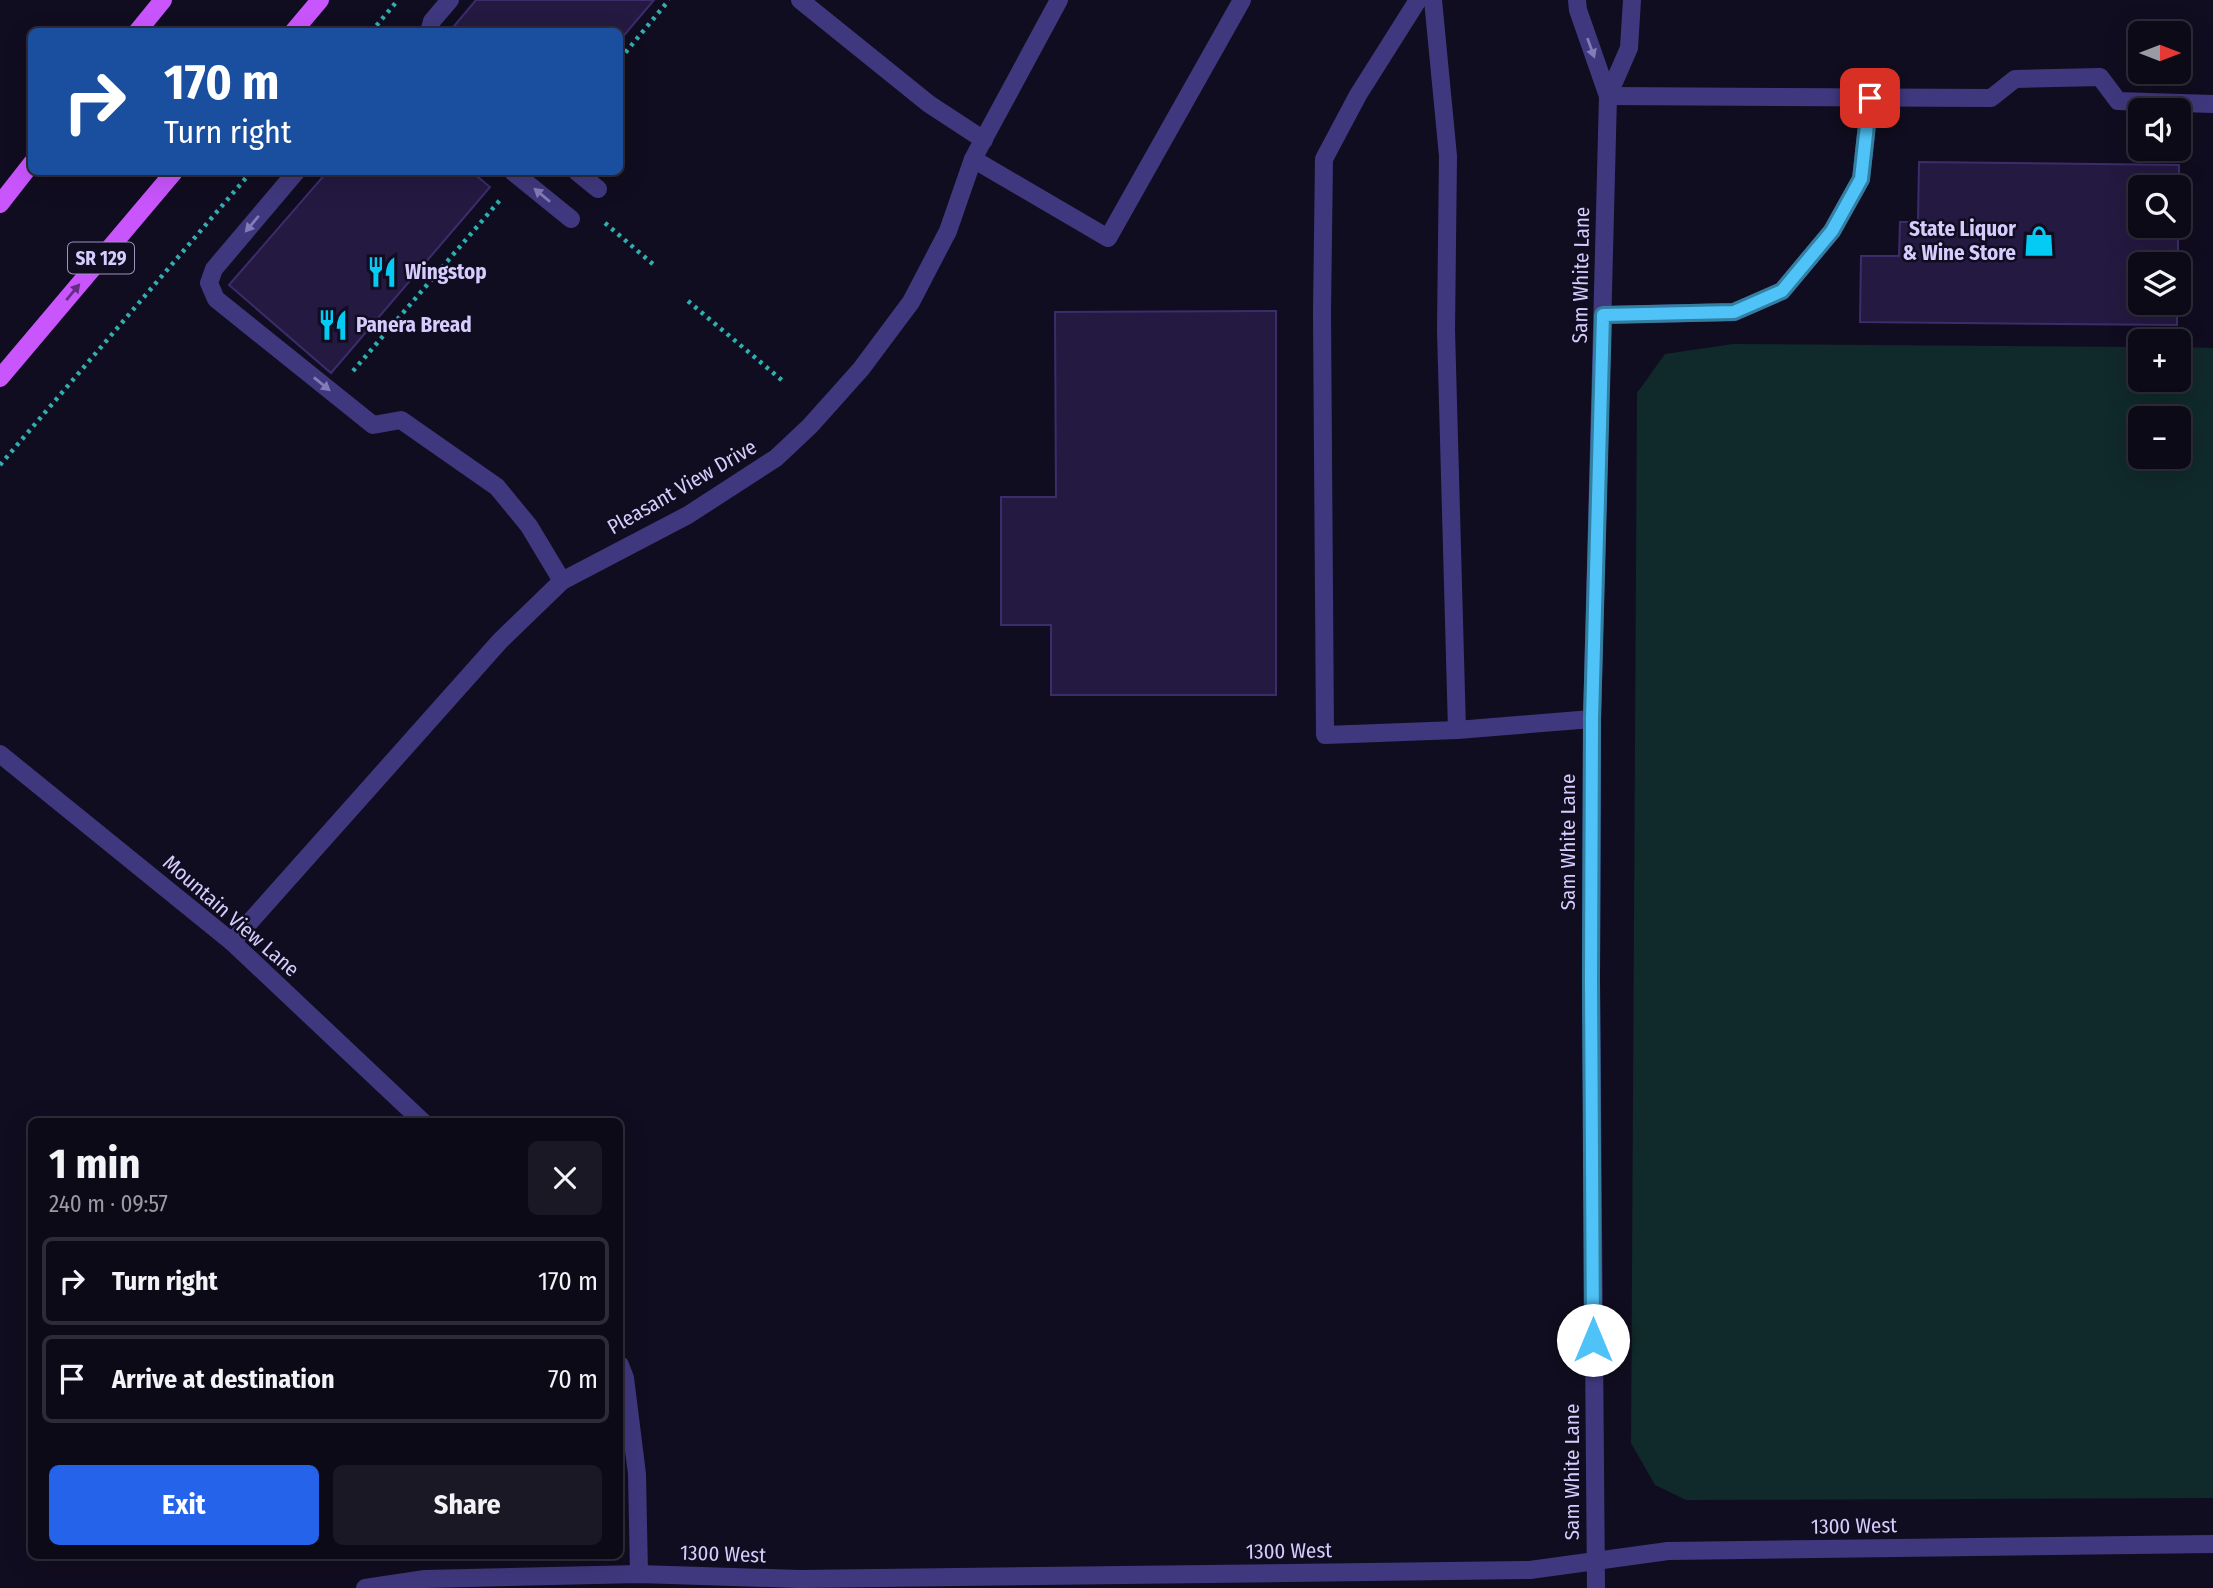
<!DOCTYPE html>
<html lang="en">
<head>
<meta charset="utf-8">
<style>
  body { margin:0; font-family:"Fira Sans Condensed",sans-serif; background:#1b1825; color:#f1f3f6; height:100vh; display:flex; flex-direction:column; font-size:26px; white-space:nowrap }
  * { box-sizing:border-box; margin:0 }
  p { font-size:23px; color:#9a9aa2 }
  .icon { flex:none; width:38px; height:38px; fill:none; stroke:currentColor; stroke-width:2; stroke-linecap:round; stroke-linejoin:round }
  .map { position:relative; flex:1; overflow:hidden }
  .details { position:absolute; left:28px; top:1118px; width:595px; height:441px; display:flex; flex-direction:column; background:#0d0a18; border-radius:10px; box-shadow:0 7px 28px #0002,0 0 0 2px #2d2b37 }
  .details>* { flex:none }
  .guide { position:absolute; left:28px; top:28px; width:595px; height:147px; border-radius:10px; box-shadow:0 7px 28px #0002,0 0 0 2px #2d2b37; background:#1a4fa0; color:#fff; overflow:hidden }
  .needle { width:46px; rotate:90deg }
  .buttons { position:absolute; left:2128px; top:21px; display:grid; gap:14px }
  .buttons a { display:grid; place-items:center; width:63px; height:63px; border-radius:10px; background:#0d0a18; box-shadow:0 7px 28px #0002,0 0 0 2px #2d2b37; font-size:35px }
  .pin { position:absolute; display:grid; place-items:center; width:60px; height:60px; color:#fff; margin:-30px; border-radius:14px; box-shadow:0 4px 10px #0006 }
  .me { position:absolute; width:77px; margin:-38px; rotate:0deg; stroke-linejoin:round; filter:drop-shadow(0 0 5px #0008) }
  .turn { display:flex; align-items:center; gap:24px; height:147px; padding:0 21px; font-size:32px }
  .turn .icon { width:91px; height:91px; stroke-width:2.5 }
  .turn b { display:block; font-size:49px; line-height:60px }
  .round { display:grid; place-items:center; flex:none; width:74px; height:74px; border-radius:10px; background:#1b1825 }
  .summary { display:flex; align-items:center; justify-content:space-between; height:119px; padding:0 21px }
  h1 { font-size:42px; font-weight:700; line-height:52px }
  .primary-button { display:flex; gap:14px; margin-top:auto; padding:14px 21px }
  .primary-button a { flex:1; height:80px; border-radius:10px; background:#2563eb; color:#fff; font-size:28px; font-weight:700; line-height:80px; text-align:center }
  .primary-button a+a { background:#1b1825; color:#f1f3f6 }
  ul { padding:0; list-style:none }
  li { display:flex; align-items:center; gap:21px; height:88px; margin:0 14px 10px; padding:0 7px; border:4px solid #2d2b37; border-radius:10px }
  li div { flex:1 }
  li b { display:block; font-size:26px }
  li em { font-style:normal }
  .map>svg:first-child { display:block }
  .green { fill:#10292a; fill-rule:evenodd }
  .building { fill:#241940; stroke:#3d2c6c; stroke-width:2 }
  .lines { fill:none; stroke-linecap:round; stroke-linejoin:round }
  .path { stroke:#2fafb0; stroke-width:4.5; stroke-dasharray:3.5 5; stroke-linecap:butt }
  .service { stroke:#40387e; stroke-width:18 }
  .minor { stroke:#40387e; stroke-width:18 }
  .tertiary { stroke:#40387e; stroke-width:18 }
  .primary { stroke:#c955fd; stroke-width:18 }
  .oneway { fill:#847bb8 }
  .oneway2 { fill:#642d83 }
  .route-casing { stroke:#337fa1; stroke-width:18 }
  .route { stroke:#4fc3f7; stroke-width:12 }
  .labels { text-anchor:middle; stroke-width:5; stroke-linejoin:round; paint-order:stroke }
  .shield { fill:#110d20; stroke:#9b93bb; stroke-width:2 }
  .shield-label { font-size:19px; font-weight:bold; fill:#d6ccfe }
  .poi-label { font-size:21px; font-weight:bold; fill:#d6ccfe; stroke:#110d20; text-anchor:start }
  .street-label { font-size:21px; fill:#d6ccfe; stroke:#110d20 }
</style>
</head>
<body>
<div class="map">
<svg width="2213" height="1588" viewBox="0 0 2213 1588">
  <rect width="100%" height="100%" fill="#110d20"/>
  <!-- green -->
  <path class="green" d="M1733,344l407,3v33h39v-33l34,1v1150l-527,2 -31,-15 -24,-42 6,-1050 28,-39zM2179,418v39h-39v-39z"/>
  <!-- building -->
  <g class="building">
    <polygon points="476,0 654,0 620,40 620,32 449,32"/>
    <polygon points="1919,162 2179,165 2179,187 2140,187 2140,226 2178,226 2178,264 2140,264 2140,303 2177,303 2177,325 1860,322 1861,256 1899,256 1900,222 1918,222"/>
    <polygon points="327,172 472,172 490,187 331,373 229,285"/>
    <polygon points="1276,311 1276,695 1051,695 1051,625 1001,625 1001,497 1056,497 1055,312"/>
  </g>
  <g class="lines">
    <!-- path -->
    <g class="path">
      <polyline points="371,32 398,0"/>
      <polyline points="620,59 669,0"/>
      <polyline points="605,223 654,265"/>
      <polyline points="688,301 784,382"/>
      <polyline points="353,371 500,200"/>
      <polyline points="0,465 251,172"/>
    </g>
    <!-- service -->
    <g class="service">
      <polyline points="800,0 929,104 984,140"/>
      <polyline points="1418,0 1358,95 1324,159 1322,313 1325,735 1457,730 1592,719"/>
      <polyline points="1433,0 1448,156 1446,330 1457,730"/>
      <polyline points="429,32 432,21 450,0"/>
      <polyline points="1608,96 1991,98 2015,79 2100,77 2118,101 2213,104"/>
      <polyline points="973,159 1108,238 1242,0"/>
      <polyline points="296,172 214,269 209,283 216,299 373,425 401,420 497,487 529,526 562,581"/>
      <polyline points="513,172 571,219"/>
      <polyline points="577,172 598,189"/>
      <polyline points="1603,315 1734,312 1782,291 1832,231 1861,179 1870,98"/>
    </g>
    <!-- minor -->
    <g class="minor">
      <polyline points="0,754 232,942 423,1122"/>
      <polyline points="232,942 500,641 562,581 688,515 776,458 810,426 861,369 911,302 948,231 973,159 1059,0"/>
      <polyline points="620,1365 625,1378 637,1474 639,1574"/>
    </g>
    <!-- tertiary -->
    <g class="tertiary">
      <polyline points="1577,0 1578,10 1608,96 1592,719 1591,980 1596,1588"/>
      <polyline points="1608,96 1629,48 1632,0"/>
      <polyline points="365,1588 425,1579 639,1574 799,1579 1530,1570 1668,1551 2213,1544"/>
    </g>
    <!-- primary -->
    <g class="primary">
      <polyline points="137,32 163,0"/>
      <polyline points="293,32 320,0"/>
      <polyline points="0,204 32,163"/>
      <polyline points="0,378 174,172"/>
    </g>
  </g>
  <!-- one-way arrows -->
  <defs><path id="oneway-solid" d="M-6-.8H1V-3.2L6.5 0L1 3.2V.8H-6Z" transform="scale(1.75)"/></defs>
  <g class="oneway">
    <use href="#oneway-solid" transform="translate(1591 48) rotate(70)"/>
    <use href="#oneway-solid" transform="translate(542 195) rotate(-140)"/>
    <use href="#oneway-solid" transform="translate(252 224) rotate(130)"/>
    <use href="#oneway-solid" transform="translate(322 384) rotate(39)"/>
  </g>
  <use class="oneway2" href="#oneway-solid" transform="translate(73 292) rotate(-50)"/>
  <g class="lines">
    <defs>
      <polyline id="route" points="1593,1340 1591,980 1592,719 1603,315 1734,312 1782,291 1832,231 1861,179 1870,98"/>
    </defs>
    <!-- route casing -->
    <use href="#route" class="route-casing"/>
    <!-- route -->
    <use href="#route" class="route"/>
  </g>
  <!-- icons -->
  <defs>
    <symbol id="shop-bare" viewBox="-9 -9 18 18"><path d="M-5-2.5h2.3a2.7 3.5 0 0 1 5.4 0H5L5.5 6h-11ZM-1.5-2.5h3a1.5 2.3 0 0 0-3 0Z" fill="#03cbf3" stroke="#110d20" stroke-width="2.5" paint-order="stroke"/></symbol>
    <symbol id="restaurant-bare" viewBox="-9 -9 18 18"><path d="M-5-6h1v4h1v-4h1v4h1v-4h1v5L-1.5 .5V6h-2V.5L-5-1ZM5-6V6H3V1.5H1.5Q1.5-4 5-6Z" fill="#03cbf3" stroke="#110d20" stroke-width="2.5" paint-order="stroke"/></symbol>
  </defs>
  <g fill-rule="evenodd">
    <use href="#shop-bare" x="2017" y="219" width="44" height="44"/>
    <use href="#restaurant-bare" x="360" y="250" width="44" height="44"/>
    <use href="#restaurant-bare" x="311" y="303" width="44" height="44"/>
  </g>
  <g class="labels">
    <!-- shield labels -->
    <rect class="shield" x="68" y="242.5" width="66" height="31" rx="5"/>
    <g class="shield-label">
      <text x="101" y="265">SR 129</text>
    </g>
    <!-- poi labels -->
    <g class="poi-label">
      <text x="2016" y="236" text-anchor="end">State Liquor<tspan x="2016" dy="24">&amp; Wine Store</tspan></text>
      <text x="405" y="279">Wingstop</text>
      <text x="356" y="332">Panera Bread</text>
    </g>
    <!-- street labels -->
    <g class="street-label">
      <text transform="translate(1581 275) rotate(-89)" y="7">Sam White Lane</text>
      <text transform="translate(682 487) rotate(-30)" y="7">Pleasant View Drive</text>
      <text transform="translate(1568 842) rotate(-90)" y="7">Sam White Lane</text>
      <text transform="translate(231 916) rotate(41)" y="7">Mountain View Lane</text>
      <text transform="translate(1572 1472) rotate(-90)" y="7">Sam White Lane</text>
      <text transform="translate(1854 1526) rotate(-1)" y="7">1300 West</text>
      <text transform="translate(1289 1551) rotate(-1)" y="7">1300 West</text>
      <text transform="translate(723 1554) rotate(2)" y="7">1300 West</text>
    </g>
  </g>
</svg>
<div class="buttons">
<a><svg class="needle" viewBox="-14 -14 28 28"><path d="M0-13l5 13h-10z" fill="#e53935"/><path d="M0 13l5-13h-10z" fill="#9a9aa2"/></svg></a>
<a><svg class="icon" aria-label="sound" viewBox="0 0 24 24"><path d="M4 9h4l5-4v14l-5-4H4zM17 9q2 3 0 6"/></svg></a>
<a><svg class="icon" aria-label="search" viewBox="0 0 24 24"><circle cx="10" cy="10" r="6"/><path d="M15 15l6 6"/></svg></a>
<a><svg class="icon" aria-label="layers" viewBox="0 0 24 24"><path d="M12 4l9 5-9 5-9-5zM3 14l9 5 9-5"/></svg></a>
<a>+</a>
<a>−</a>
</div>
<div class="pin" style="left:1870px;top:98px;background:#d93025"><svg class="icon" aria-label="arrive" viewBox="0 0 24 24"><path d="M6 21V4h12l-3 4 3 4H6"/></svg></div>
<svg class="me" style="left:1593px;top:1340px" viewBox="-20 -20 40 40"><circle r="19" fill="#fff"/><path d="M0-13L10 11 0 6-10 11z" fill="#4fc3f7"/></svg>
<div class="guide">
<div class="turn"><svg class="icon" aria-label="right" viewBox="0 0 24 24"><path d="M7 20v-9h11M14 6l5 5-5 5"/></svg><div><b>170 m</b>Turn right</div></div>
</div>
<section class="details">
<div class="summary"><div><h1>1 min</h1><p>240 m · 09:57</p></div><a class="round"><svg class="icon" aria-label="close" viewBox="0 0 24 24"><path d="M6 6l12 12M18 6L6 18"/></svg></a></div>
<ul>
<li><svg class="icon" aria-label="right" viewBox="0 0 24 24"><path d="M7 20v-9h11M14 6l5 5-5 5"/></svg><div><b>Turn right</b></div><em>170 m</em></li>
<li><svg class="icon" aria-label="arrive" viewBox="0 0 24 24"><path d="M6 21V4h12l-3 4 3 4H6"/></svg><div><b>Arrive at destination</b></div><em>70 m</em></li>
</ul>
<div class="primary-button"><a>Exit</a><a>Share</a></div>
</section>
</div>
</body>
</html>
